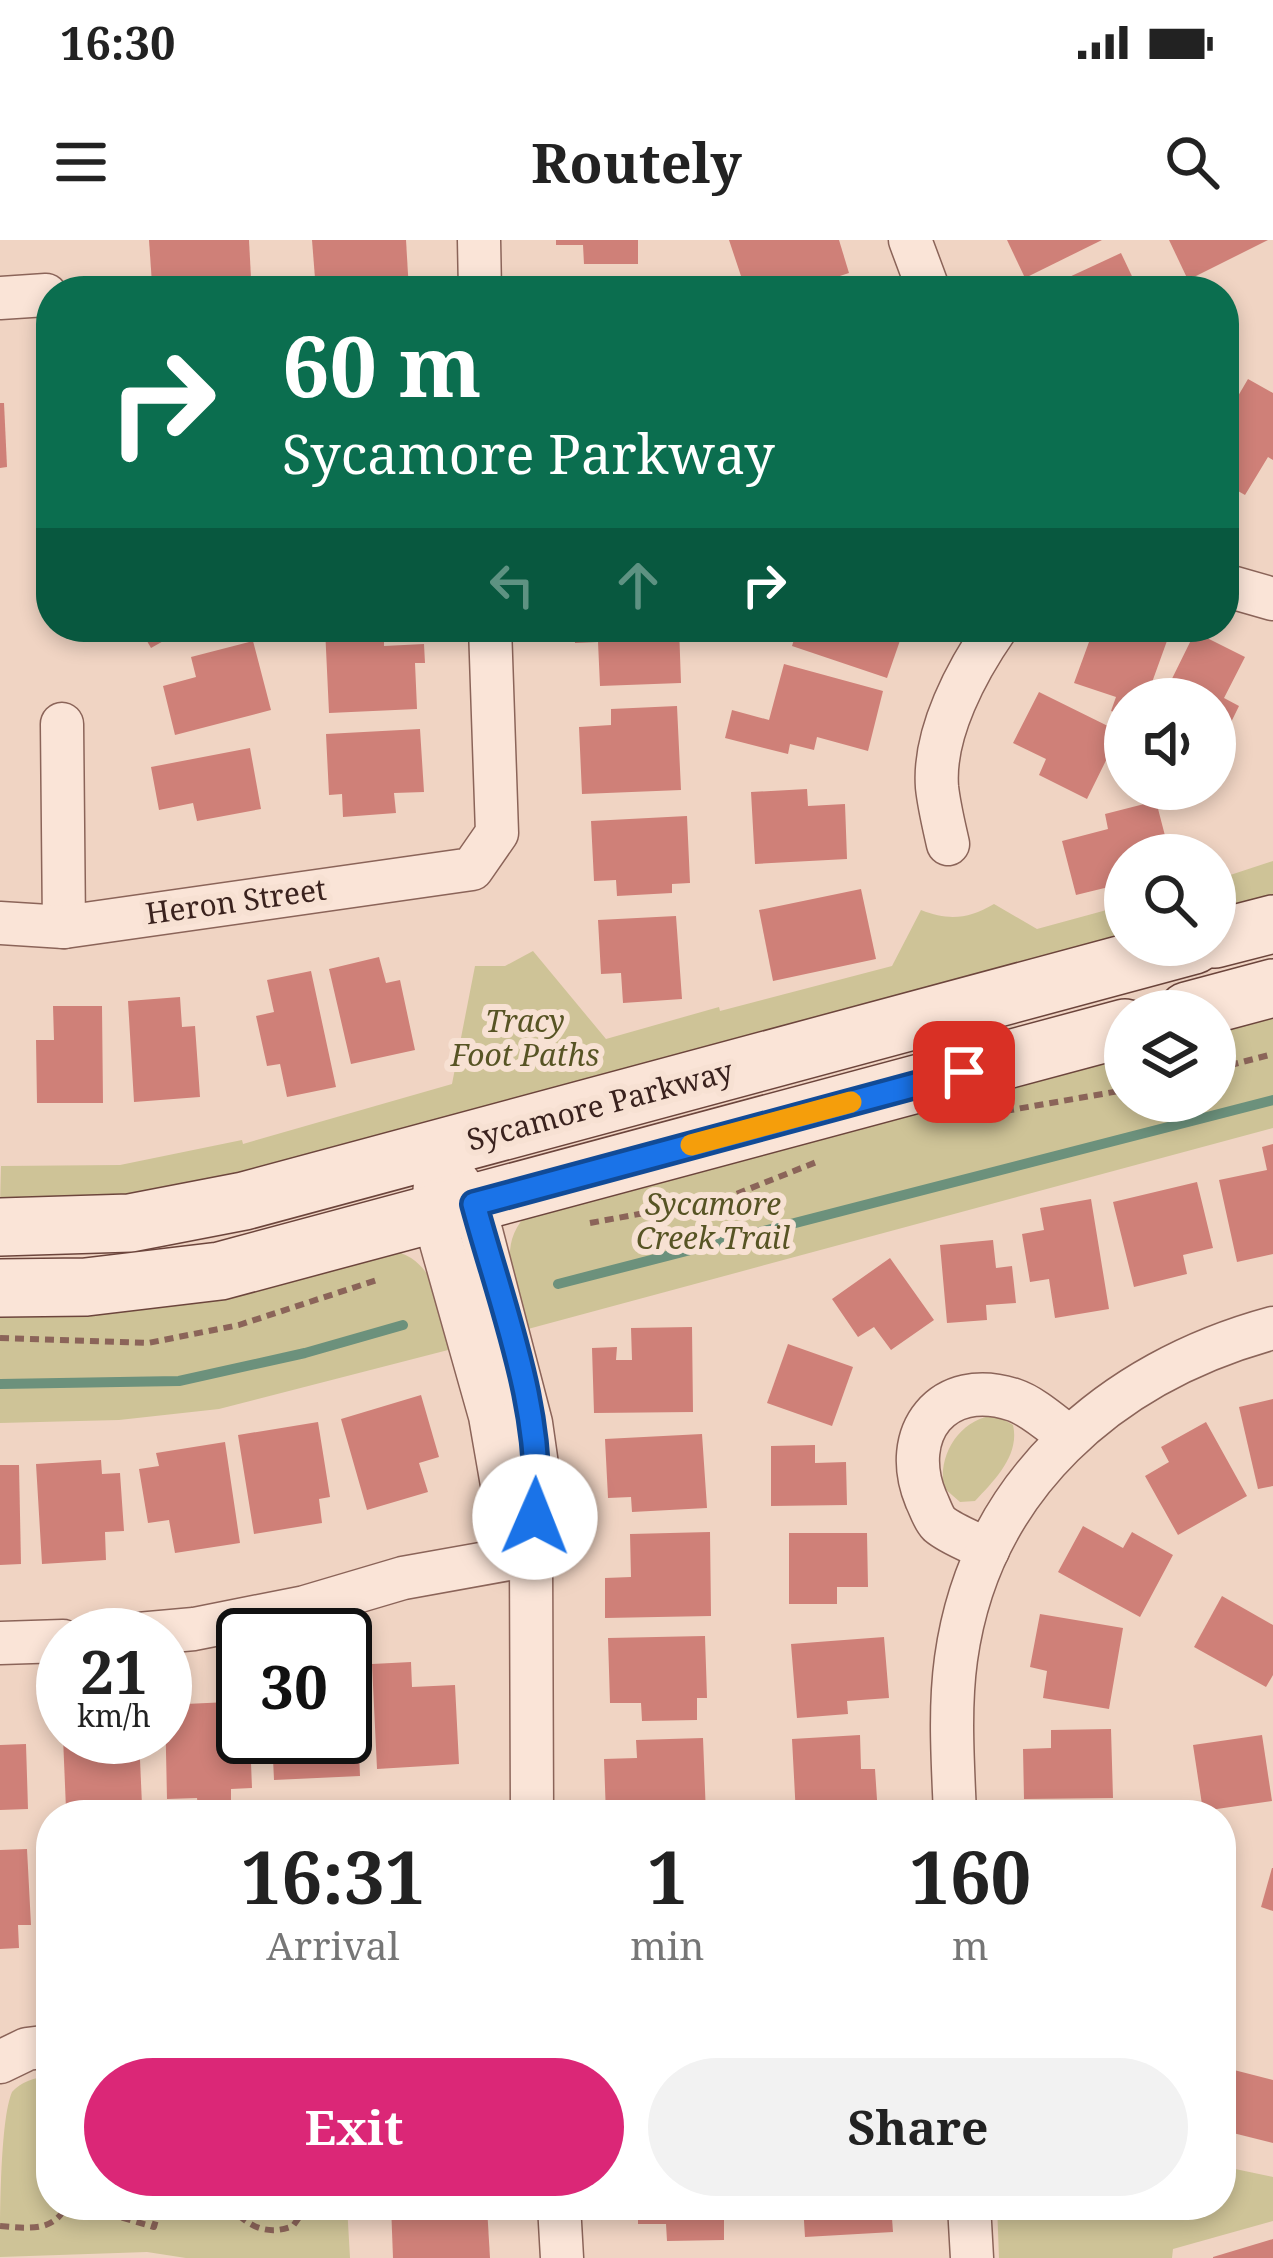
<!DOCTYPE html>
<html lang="en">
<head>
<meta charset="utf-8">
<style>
  body { margin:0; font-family:"Noto Serif",serif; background:#f2f2f2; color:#222; height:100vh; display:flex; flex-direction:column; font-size:45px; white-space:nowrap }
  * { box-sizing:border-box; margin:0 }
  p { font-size:39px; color:#767676 }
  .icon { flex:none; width:66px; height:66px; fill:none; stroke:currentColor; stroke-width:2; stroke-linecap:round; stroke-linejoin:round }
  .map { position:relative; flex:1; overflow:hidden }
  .side { position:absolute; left:36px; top:1560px; width:1200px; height:420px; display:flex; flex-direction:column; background:#fff; border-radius:48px; box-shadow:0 6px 18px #0003 }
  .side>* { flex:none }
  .banner { position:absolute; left:36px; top:36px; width:1203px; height:366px; border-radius:48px; box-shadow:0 6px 18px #0003; background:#0b6e4f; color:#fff; overflow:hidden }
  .buttons { position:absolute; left:1104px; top:438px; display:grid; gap:24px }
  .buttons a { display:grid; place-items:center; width:132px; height:132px; border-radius:50%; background:#fff; box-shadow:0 6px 18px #0003; font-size:60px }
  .speed { position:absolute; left:36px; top:1368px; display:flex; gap:24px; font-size:60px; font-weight:700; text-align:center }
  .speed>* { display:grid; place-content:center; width:156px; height:156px; border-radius:50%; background:#fff; box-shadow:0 6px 18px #0003; line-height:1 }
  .speed small { font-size:30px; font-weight:400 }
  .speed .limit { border:6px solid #111; border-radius:18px; background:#fff; color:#111 }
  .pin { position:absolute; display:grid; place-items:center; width:102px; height:102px; color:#fff; margin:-51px; border-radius:24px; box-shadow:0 6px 18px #0006 }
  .me { position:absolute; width:132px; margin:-66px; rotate:1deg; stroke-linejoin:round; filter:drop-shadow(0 0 9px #0008) }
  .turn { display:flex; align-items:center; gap:42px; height:252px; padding:0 48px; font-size:54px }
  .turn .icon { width:156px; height:156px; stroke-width:2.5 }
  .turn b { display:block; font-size:84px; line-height:102px }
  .lanes { display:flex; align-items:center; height:114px; padding:0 48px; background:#0003; justify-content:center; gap:60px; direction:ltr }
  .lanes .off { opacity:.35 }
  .eta { display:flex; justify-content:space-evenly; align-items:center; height:204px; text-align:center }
  .eta b { font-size:72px; font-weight:700; line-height:84px }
  .action { display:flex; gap:24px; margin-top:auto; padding:24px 48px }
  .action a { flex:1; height:138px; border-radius:72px; background:#db2777; color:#fff; font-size:48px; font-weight:700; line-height:138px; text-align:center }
  .action a+a { background:#f2f2f2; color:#222 }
  .status { display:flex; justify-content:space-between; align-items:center; height:84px; padding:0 60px; background:#fff; direction:ltr }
  .status svg { height:33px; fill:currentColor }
  header { display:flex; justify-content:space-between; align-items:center; height:156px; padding:0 48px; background:#fff; font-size:54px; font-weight:700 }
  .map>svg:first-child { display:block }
  .green { fill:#cec397 }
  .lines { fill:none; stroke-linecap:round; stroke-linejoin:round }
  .stream { stroke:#6c917c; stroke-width:10 }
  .building { fill:#cf8078 }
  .street-casing { stroke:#8b6459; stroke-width:45 }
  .secondary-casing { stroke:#6c453c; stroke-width:60 }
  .path { stroke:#8b6459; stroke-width:6; stroke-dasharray:9 6; stroke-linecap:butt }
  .street { stroke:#fae4d7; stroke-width:42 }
  .secondary { stroke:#fae4d7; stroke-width:57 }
  .route-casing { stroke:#114b97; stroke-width:30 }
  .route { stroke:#1a73e8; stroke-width:21 }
  .slow { stroke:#f59e0b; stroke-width:21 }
  .labels { text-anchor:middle; stroke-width:12; stroke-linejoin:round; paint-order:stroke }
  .street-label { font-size:30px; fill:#3a221e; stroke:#f7e1d3 }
  .park-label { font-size:30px; font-style:italic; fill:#575424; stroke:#f7e1d3 }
</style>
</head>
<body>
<div class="status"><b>16:30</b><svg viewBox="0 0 49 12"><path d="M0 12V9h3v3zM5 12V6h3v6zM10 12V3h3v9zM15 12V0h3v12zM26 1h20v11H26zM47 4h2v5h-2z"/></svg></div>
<header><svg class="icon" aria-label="menu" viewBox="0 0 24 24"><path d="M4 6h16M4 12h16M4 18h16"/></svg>Routely<svg class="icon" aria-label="search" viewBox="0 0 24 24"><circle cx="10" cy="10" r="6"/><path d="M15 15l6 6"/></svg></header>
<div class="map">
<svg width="1273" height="2018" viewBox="0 0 1273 2018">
  <rect width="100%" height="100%" fill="#f0d4c3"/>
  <!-- green -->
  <g class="green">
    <polygon points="1273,621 1273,661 1215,677 1215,640"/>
    <path d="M994,664l43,25 88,-24v36l-866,234 -123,24 -136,6 1,-39 119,-1 122,-25 1,4 209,-60 23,-118h30l28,-15 73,88 113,-32 1,4 172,-45 29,-56c28,11 47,9 73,-6z"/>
    <path d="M1273,770v118l-745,201c-12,-40 -35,-85 2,-117l595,-163v52h90v-75z"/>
    <path d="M390,1010c48,9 50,59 62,99l-233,60 -100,11 -119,3v-113z"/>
    <path d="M996,1175l17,10c7,30 -18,55 -38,76l-15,1 -16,-14c-7,-34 17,-70 52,-73z"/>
    <path d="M47,1836h4v129h296l3,53h-164l-39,-6 -147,5c0,-38 0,-137 12,-165 9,-10 22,-14 35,-16z"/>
    <polygon points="1221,1926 1273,1937 1273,1981 1173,2009 1172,2018 999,2018 997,1965 1221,1965"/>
  </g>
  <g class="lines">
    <!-- stream -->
    <g class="stream">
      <polyline points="558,1044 1273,860"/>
      <polyline points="0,1144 179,1141 305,1113 403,1085"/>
    </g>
  </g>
  <!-- building -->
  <g class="building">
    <polygon points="149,0 249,0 251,38 152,44"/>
    <polygon points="312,0 406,0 409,51 316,51"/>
    <polygon points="556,0 638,0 638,24 584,24 583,5 556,5"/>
    <polygon points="729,0 839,0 849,33 794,51 746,51"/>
    <polygon points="1007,0 1102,0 1025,38"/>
    <polygon points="1169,0 1268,0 1188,40"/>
    <polygon points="1121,13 1139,51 1039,51"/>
    <polygon points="1248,139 1273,153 1273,220 1268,217 1245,255 1224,243 1224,180"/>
    <polygon points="0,163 4,163 7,227 0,228"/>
    <polygon points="139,387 188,387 151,408"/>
    <polygon points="384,387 384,406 424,404 425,423 415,423 417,469 329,473 325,388"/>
    <polygon points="574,387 679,387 681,443 600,446 598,402 575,403"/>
    <polygon points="798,387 898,387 904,389 887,438 792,406"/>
    <polygon points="1119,387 1172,387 1146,459 1125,459 1125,476 1111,471 1116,457 1074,443 1093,391 1115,398"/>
    <polygon points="1195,392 1245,417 1224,458 1239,466 1215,515 1215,459 1162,459"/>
    <polygon points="253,401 271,470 175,495 163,446 196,437 191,417"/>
    <polygon points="784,424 883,451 868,511 817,497 814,510 790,504 788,514 725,498 732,470 769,480"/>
    <polygon points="1039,452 1120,492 1087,559 1039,535 1046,519 1013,503"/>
    <polygon points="677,466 681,550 582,554 579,487 611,485 611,469"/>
    <polygon points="420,489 424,552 394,553 396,573 343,577 342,554 329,555 326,494"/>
    <polygon points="250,508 261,569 197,581 193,563 159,570 151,527"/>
    <polygon points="807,549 808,566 845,564 847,619 755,624 751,552"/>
    <polygon points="1156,561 1170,615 1125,615 1125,643 1076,655 1062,601 1108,589 1105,574"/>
    <polygon points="687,576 690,643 672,644 672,653 617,656 616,640 594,641 591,581"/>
    <polygon points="861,649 876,719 773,741 759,670"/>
    <polygon points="676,676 682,759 623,763 621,733 601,734 598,680"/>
    <polygon points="379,717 386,743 400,740 415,810 351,824 329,729"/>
    <polygon points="311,731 336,847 287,857 280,824 267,826 256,776 274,772 267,740"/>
    <polygon points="180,757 182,787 195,786 200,857 134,862 128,761"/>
    <polygon points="53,766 102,766 103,863 37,863 36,800 54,800"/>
    <polygon points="1273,904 1273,1014 1237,1022 1219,940 1267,930 1262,907"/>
    <polygon points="1197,942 1213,1008 1183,1015 1187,1034 1134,1047 1113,962"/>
    <polygon points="1091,959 1109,1069 1055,1078 1049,1039 1030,1042 1022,994 1044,990 1040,968"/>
    <polygon points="993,1000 996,1028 1012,1026 1016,1063 986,1065 987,1080 947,1083 940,1005"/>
    <polygon points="890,1018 934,1080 891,1110 874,1087 858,1097 832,1059"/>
    <polygon points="692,1087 693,1172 594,1173 592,1108 617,1107 616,1120 632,1120 631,1088"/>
    <polygon points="788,1104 853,1127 832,1186 767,1163"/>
    <polygon points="421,1155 439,1217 419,1223 428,1252 367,1270 341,1179"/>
    <polygon points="1273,1159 1273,1246 1258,1249 1239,1167"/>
    <polygon points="318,1182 330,1257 319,1259 322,1283 254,1294 238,1195"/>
    <polygon points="1206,1182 1247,1256 1178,1295 1145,1236 1169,1222 1161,1207"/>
    <polygon points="702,1194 707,1268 632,1272 631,1257 608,1258 605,1199"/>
    <polygon points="225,1202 240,1303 175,1313 169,1280 148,1283 139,1229 159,1226 156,1213"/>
    <polygon points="815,1205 815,1223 846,1222 847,1265 771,1266 771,1206"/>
    <polygon points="101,1220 102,1234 120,1233 124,1291 105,1292 106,1320 42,1324 36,1224"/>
    <polygon points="0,1225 19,1225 21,1324 0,1325"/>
    <polygon points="1083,1286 1123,1308 1132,1292 1173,1315 1140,1377 1058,1332"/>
    <polygon points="710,1292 711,1376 605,1378 605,1338 631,1337 630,1294"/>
    <polygon points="789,1293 867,1293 868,1347 837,1347 837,1364 789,1364"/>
    <polygon points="1222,1356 1273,1385 1273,1435 1266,1447 1194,1407"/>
    <polygon points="1040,1374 1123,1388 1109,1469 1043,1458 1047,1431 1030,1427"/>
    <polygon points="705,1396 707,1458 697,1458 697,1480 642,1481 641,1463 610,1463 608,1398"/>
    <polygon points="884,1397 889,1458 847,1461 848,1474 797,1478 791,1404"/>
    <polygon points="411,1422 412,1447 455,1445 459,1524 377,1529 372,1424"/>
    <polygon points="356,1439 360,1536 274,1540 272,1497 345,1497 345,1440"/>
    <polygon points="228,1462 229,1493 250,1497 252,1548 231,1549 231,1565 198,1567 197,1558 167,1559 165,1465"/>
    <polygon points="1111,1489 1113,1558 1024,1559 1023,1509 1051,1508 1051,1490"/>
    <polygon points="860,1495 861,1529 875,1529 878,1575 796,1575 792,1499"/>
    <polygon points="1262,1495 1272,1561 1203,1571 1193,1505"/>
    <polygon points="63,1497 139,1497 142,1565 66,1569"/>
    <polygon points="703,1498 706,1575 606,1575 604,1519 637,1518 636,1500"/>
    <polygon points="26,1504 28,1569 0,1570 0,1505"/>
    <polygon points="27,1609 31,1685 18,1685 19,1708 0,1709 0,1610"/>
    <polygon points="1272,1628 1273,1628 1273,1671 1261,1667"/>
    <polygon points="1234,1830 1273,1840 1273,1903 1221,1890"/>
    <polygon points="391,1965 487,1967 490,2018 393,2018"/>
    <polygon points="638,1965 733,1965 734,1979 724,1980 724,2000 667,2001 666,1984 638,1984"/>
    <polygon points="803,1965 891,1965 893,1992 805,1997"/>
    <polygon points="1273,1999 1273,2018 1213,2018 1213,2017"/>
  </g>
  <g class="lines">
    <defs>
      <g id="street">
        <polyline points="479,0 480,51"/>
        <polyline points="910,0 929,51"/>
        <polyline points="0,58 46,55"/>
        <polyline points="1224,345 1273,359"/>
        <polyline points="62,484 64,687"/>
        <path d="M948,604c-4,-18 -9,-38 -11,-57 -4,-54 30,-117 60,-160"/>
        <polyline points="0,683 64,687 472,629 497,593 490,387"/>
        <polyline points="437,911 433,974 490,1176 502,1245 531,1315 532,1575"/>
        <polyline points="457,940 474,964 531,1183 539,1239 531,1308"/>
        <path d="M988,1310c-15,-8 -36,-15 -49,-26 -6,-6 -9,-17 -13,-25 -27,-65 16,-123 88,-99 18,6 38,24 54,36"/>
        <polyline points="127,1395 194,1389 305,1367 403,1338 531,1315"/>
        <polyline points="0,1403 63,1401"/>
        <path d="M955,1575c-2,-51 -6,-105 1,-156 24,-174 155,-287 317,-331"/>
        <polyline points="0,1822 27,1809 51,1806"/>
        <polyline points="559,1965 562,2018"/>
        <polyline points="969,1965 972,2018"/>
      </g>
      <g id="secondary">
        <polyline points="1215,699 1273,684"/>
        <polyline points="1187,771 1273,748"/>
        <polyline points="0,987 130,983 244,961 1194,705"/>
        <polyline points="0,1048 86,1047 220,1031 1125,788"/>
      </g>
    </defs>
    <!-- street casing -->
    <use href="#street" class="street-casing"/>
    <!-- secondary casing -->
    <use href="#secondary" class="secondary-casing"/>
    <!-- path -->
    <g class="path">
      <polyline points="1215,829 1273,814"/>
      <polyline points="1005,871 1125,850"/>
      <polyline points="590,983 726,958 819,921"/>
      <polyline points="0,1098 148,1103 239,1085 377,1040"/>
      <polyline points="100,1965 99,1971 154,1987 160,1965"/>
      <path d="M228,1965c19,20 37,32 65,21l15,-21"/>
      <path d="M0,1986c28,2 53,7 67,-21"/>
    </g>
    <!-- street -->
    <use href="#street" class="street"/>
    <!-- secondary -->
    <use href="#secondary" class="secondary"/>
  </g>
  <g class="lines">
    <defs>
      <path id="route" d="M535,1277c10,-104 -34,-213 -61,-313l490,-132"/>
    </defs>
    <!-- route casing -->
    <use href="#route" class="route-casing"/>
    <!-- route -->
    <use href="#route" class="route"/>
    <!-- slow -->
    <polyline class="slow" points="691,905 851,862"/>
  </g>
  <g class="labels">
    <!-- street labels -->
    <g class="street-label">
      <text transform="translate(236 662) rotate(-8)" y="10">Heron Street</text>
      <text transform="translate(600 866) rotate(-15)" y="10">Sycamore Parkway</text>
    </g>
    <!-- park labels -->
    <g class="park-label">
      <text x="525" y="792">Tracy<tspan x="525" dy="34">Foot Paths</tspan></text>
      <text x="713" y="975">Sycamore<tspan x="713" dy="34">Creek Trail</tspan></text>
    </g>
  </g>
</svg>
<div class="buttons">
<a><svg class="icon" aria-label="sound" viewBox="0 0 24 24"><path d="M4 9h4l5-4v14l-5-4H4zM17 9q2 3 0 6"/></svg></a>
<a><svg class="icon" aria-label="search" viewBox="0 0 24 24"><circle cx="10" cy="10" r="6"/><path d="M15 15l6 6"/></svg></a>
<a><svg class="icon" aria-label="layers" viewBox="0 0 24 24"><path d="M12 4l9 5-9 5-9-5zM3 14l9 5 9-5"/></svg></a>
</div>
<div class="speed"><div>21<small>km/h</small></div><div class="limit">30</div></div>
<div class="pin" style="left:964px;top:832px;background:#d93025"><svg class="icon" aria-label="arrive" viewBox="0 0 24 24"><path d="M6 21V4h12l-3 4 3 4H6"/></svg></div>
<svg class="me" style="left:535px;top:1277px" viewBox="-20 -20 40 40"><circle r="19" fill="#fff"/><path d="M0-13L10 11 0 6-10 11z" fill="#1a73e8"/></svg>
<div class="banner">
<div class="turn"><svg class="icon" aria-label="right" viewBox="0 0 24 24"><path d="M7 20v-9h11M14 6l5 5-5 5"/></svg><div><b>60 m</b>Sycamore Parkway</div></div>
<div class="lanes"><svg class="icon off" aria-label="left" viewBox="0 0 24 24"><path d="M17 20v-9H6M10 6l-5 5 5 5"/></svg><svg class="icon off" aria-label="ahead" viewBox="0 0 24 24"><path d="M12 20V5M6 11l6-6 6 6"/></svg><svg class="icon" aria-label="right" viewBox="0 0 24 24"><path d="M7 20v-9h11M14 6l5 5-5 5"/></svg></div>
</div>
<section class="side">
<div class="eta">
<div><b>16:31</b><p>Arrival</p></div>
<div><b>1</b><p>min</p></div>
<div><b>160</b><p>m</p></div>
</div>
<div class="action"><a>Exit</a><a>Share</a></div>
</section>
</div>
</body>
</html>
